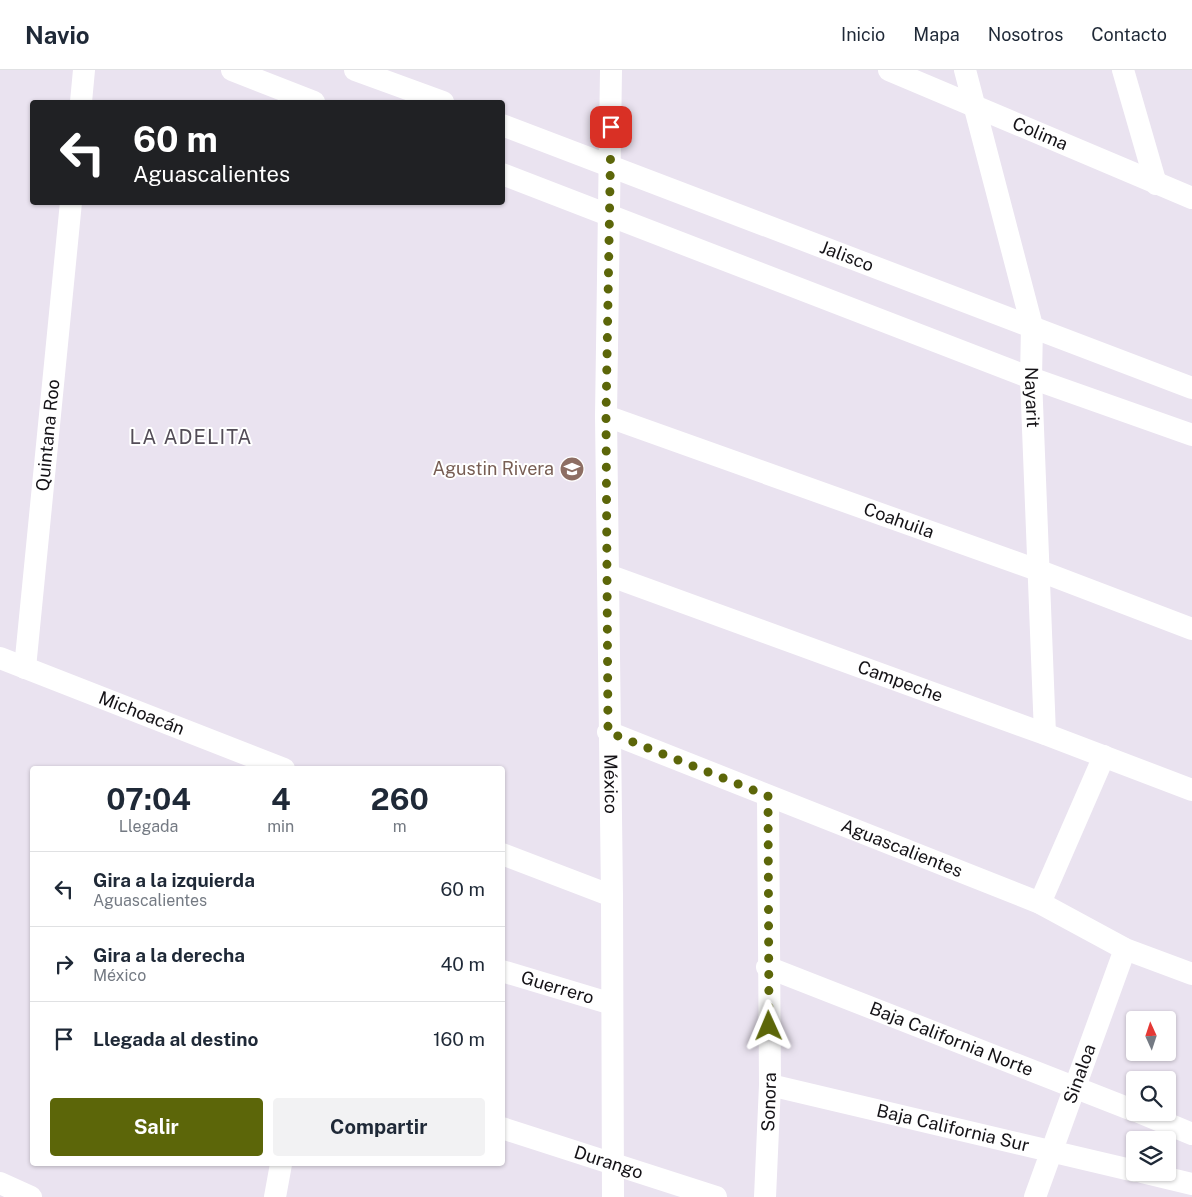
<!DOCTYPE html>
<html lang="es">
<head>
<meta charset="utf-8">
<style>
  body { margin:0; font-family:"Public Sans",sans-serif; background:#f2f2f3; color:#1f2937; height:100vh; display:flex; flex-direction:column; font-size:19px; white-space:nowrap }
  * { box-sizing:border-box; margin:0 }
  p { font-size:16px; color:#747a83 }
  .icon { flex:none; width:28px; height:28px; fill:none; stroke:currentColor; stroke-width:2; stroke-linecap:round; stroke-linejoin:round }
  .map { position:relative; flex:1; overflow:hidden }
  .sheet { position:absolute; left:30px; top:696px; width:475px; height:400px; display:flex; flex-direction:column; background:#fff; border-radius:5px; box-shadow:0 1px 4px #0004 }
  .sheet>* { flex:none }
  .top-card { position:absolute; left:30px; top:30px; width:475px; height:105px; border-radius:5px; box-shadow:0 1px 4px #0004; background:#202124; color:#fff; overflow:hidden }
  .needle { width:32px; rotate:357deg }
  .buttons { position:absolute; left:1126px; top:941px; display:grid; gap:10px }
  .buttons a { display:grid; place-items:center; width:50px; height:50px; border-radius:5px; background:#fff; box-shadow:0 1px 4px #0004; font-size:25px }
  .pin { position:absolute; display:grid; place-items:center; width:42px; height:42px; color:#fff; margin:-21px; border-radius:10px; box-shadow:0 2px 8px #0006 }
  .me { position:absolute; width:55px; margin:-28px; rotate:359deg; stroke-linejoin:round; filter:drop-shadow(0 0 4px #0008) }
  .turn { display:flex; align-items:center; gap:18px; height:105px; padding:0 20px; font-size:22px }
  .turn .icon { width:65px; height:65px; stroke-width:2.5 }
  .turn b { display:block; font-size:35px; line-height:42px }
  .eta { display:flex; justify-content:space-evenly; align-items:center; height:85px; text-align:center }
  .eta b { font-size:30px; font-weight:700; line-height:35px }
  .cta { display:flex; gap:10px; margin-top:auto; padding:10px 20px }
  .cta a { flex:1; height:58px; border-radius:5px; background:#5c6609; color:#fff; font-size:20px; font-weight:700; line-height:58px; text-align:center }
  .cta a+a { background:#f2f2f3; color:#1f2937 }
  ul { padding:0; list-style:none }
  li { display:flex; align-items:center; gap:15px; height:75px; padding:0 20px; border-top:1px solid #e0e1e3 }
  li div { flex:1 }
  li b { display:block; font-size:19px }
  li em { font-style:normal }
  header { display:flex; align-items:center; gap:30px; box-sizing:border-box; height:70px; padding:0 25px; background:#fff; border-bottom:1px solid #e0e1e3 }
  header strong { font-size:24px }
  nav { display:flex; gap:28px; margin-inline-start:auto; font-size:18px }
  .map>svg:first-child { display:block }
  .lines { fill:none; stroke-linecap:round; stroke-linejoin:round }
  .street { stroke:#fff; stroke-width:22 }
  .route { stroke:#5c6609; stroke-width:9; stroke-dasharray:0 16.2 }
  .labels { text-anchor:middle; stroke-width:4; stroke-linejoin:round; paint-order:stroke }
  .street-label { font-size:18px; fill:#151317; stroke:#fff }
  .education-label { font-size:18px; fill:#785e54; stroke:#fff; text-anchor:end }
  .quarter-label { font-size:20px; letter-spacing:1px; fill:#534d57; stroke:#fff }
</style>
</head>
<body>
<header>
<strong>Navio</strong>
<nav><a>Inicio</a><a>Mapa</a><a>Nosotros</a><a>Contacto</a></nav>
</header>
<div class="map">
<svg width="1192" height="1127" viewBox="0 0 1192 1127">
  <rect width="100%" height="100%" fill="#eae3f0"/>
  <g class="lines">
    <!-- street -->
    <g class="street">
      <polyline points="232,0 314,32"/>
      <polyline points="355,0 443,32"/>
      <path id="s1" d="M611,0l-5,346 6,480 1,301"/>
      <path id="s2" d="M889,0l303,128"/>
      <path id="s3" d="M965,0l67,256 -1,52 14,356"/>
      <polyline points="1123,0 1156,114"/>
      <polyline points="81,32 84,0"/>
      <path id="s4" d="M502,55l690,263"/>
      <polyline points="502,104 1031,308 1192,365"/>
      <path id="s5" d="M606,346l434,155 152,58"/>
      <path id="s6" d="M608,505l437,159 147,56"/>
      <path id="s7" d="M0,588l284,111"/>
      <path id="s8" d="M25,598l46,-466"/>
      <path id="s9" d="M608,662l432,171 85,46 67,25"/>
      <polyline points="502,784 612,826"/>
      <polyline points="1040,833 1104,686"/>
      <path id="s10" d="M767,897l368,144"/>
      <path id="s11" d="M502,901l110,33"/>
      <path id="s12" d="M770,1015l365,86"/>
      <polyline points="1139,1042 1192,1064"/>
      <path id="s13" d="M502,1058l214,69"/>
      <polyline points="1142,1102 1192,1114"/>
      <polyline points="0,1113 31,1127"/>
      <polyline points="275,1127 281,1094"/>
      <path id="s14" d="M765,1127l5,-112 -2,-289"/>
      <path id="s15" d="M1035,1127l90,-248"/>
    </g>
  </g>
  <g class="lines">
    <!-- route -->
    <polyline class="route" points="611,57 606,346 608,662 768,726 769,956"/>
  </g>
  <!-- icons -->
  <defs>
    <symbol id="school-disc" viewBox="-11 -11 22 22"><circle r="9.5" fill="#8d6e63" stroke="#fff"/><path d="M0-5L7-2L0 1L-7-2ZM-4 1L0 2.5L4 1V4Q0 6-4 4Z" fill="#fff"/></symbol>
  </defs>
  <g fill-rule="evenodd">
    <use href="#school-disc" x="558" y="385" width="28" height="28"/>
  </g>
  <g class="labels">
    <!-- street labels -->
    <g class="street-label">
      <text dy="6" stroke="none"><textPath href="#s2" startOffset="164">Colima</textPath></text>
      <text dy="6" stroke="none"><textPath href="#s4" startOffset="369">Jalisco</textPath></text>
      <text dy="6" stroke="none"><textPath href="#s3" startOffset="336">Nayarit</textPath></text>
      <text dy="6" stroke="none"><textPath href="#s8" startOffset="234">Quintana Roo</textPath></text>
      <text dy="6" stroke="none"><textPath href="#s5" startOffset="311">Coahuila</textPath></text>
      <text dy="6" stroke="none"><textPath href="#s6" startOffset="311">Campeche</textPath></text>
      <text dy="6" stroke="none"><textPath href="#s7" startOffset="152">Michoacán</textPath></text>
      <text dy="6" stroke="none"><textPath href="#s1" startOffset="714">México</textPath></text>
      <text dy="6" stroke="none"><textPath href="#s9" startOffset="316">Aguascalientes</textPath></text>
      <text dy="6" stroke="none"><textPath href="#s11" startOffset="58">Guerrero</textPath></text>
      <text dy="6" stroke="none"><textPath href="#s10" startOffset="198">Baja California Norte</textPath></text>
      <text dy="6" stroke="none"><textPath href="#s15" startOffset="131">Sinaloa</textPath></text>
      <text dy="6" stroke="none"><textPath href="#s14" startOffset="95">Sonora</textPath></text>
      <text dy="6" stroke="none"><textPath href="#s12" startOffset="188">Baja California Sur</textPath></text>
      <text dy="6" stroke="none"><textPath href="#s13" startOffset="112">Durango</textPath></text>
    </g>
    <!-- education labels -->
    <g class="education-label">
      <text x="554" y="405">Agustin Rivera</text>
    </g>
    <!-- quarter labels -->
    <g class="quarter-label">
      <text x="191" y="374">LA ADELITA</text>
    </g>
  </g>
</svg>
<div class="buttons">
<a><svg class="needle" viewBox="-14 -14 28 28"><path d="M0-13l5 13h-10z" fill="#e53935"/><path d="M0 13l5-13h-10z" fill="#747a83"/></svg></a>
<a><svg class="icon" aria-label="search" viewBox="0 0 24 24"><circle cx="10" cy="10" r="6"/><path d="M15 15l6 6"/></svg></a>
<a><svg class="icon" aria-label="layers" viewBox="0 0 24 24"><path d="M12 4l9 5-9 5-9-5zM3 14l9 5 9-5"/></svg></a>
</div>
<div class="pin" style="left:611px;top:57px;background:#d93025"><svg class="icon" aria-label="arrive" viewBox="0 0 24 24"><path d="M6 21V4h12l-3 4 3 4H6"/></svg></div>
<svg class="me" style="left:769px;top:956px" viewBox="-20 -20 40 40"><path d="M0-17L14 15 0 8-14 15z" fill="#5c6609" stroke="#fff" stroke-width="4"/></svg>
<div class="top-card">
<div class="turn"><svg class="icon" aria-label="left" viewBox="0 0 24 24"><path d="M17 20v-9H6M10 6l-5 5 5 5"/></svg><div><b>60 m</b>Aguascalientes</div></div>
</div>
<section class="sheet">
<div class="eta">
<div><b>07:04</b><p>Llegada</p></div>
<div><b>4</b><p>min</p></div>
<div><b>260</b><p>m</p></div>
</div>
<ul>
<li><svg class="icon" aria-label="left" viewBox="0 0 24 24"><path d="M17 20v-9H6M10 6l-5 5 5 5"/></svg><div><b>Gira a la izquierda</b><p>Aguascalientes</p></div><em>60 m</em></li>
<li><svg class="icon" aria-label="right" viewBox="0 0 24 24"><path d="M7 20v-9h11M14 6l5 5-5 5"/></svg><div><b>Gira a la derecha</b><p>México</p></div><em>40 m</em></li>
<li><svg class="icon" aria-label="arrive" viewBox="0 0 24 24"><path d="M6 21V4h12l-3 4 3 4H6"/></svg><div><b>Llegada al destino</b></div><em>160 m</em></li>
</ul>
<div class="cta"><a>Salir</a><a>Compartir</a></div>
</section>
</div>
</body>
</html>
